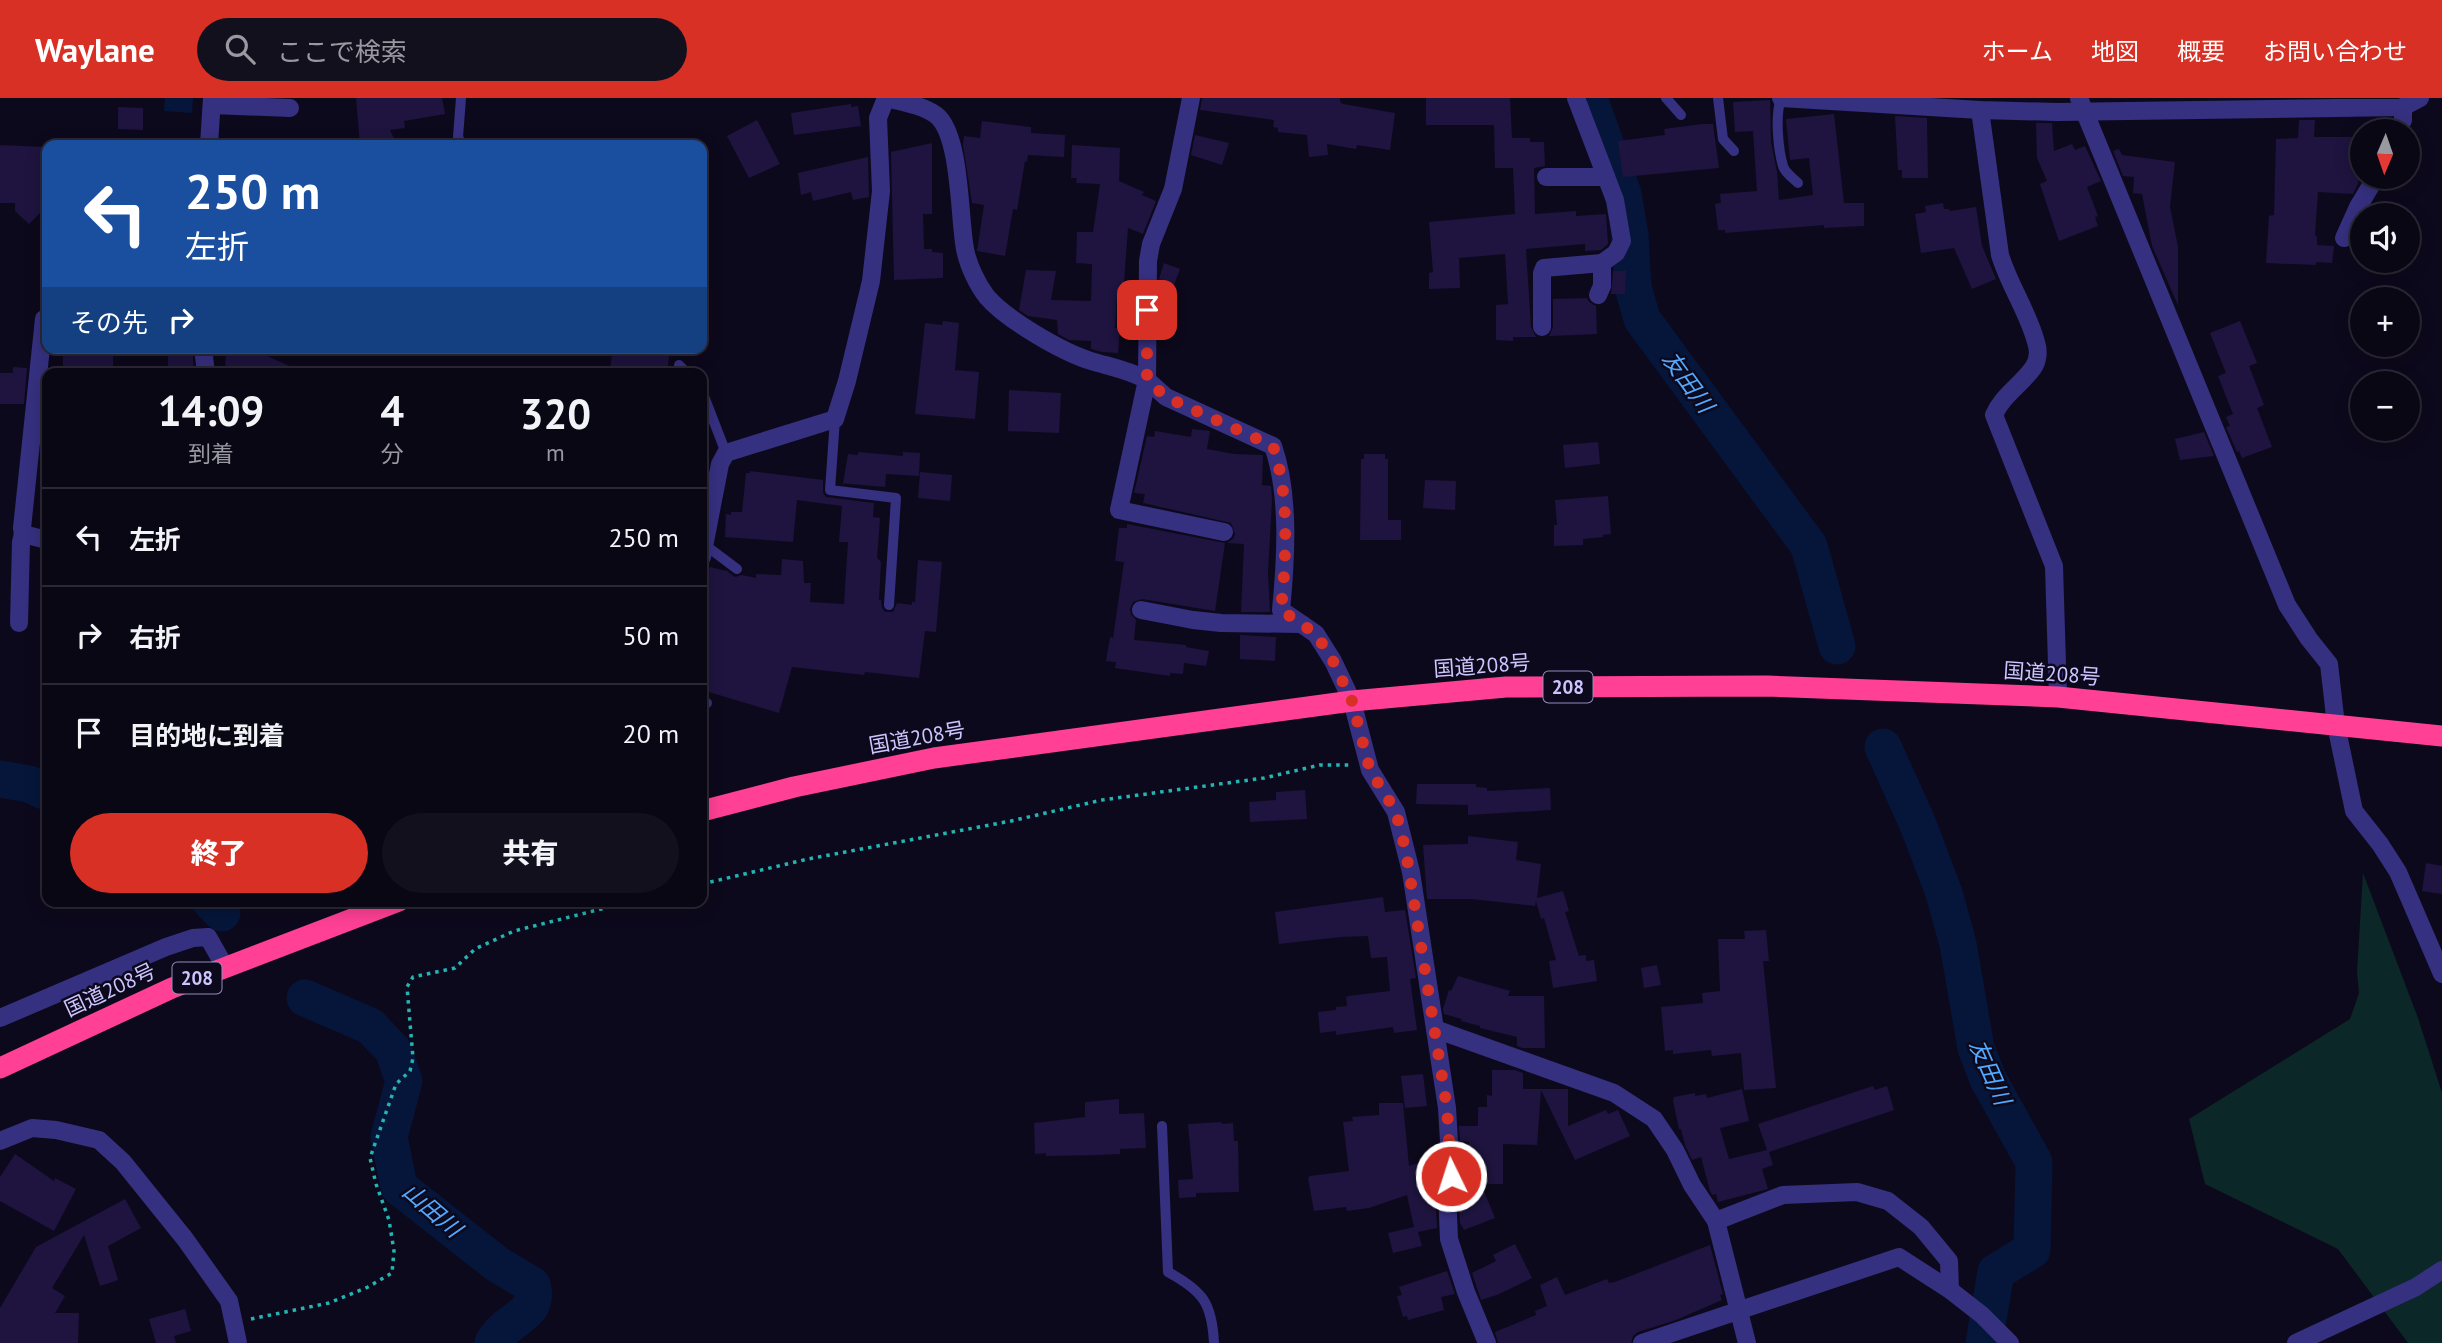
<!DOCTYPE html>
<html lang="ja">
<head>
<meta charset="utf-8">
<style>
  body { margin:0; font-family:"PT Sans","Noto Sans JP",sans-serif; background:#13101e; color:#f1f3f6; height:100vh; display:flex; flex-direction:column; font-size:26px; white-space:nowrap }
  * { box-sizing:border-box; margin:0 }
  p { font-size:23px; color:#9999a0 }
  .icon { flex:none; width:38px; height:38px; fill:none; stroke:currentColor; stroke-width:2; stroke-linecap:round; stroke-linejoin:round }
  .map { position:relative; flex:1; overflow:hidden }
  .side { position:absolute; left:42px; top:270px; width:665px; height:539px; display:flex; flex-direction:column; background:#0a0715; border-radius:14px; box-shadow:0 4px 18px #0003,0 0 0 2px #2a2834 }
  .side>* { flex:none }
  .top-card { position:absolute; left:42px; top:42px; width:665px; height:214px; border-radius:14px; box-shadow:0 4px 18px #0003,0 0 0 2px #2a2834; background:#1a4fa0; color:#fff; overflow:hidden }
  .needle { width:46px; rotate:182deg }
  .buttons { position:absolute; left:2350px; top:21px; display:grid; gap:14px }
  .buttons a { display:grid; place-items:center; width:70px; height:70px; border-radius:50%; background:#0a0715; box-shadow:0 4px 18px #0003,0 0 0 2px #2a2834; font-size:35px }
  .pin { position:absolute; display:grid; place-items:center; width:60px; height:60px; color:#fff; margin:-30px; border-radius:14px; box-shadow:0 4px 10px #0006 }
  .me { position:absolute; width:77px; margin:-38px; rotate:356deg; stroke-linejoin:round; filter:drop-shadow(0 0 5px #0008) }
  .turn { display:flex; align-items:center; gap:24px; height:147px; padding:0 28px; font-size:32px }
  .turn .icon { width:91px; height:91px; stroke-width:2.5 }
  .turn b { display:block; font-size:49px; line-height:60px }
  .then { display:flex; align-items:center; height:66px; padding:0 28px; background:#0003; gap:14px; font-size:26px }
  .eta { display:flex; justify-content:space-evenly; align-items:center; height:119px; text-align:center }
  .eta b { font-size:42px; font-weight:800; line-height:49px }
  .primary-button { display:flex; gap:14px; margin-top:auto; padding:14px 28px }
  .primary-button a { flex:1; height:80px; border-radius:42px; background:#d93025; color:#fff; font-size:28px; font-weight:800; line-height:80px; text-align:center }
  .primary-button a+a { background:#13101e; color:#f1f3f6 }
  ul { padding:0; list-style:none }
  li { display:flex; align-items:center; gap:21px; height:98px; padding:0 28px; border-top:2px solid #2a2834 }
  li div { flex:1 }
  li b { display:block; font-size:26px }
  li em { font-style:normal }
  header { display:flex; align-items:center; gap:42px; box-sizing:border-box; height:98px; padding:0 35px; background:#d93025; color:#fff }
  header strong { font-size:33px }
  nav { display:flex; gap:38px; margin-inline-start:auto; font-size:24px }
  .search { width:490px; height:63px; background:#13101e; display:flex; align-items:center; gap:18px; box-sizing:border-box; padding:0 24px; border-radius:38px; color:#9999a0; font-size:26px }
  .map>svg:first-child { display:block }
  .green { fill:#0c2727 }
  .water { fill:#05163a }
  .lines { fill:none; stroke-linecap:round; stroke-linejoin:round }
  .river { stroke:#05163a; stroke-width:37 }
  .building { fill:#1e143f }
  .path { stroke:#22b5b2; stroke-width:3.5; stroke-dasharray:3.5 5; stroke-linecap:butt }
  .lane { stroke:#363080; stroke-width:10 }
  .street { stroke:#363080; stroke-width:18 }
  .highway { stroke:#ff4095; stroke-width:21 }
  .route { stroke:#d93025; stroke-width:12; stroke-dasharray:0 21.6 }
  .labels { text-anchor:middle; stroke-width:5; stroke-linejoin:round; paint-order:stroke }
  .shield { fill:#0d091c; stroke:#938dbb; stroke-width:2 }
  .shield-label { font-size:19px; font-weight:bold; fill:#cdc5ff }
  .street-label { font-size:21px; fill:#cdc5ff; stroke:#0d091c }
  .water-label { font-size:23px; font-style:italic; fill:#53a9ff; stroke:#0d091c }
</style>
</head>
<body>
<header>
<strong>Waylane</strong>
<div class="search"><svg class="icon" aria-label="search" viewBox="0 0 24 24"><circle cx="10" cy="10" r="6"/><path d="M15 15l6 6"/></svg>ここで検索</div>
<nav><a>ホーム</a><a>地図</a><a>概要</a><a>お問い合わせ</a></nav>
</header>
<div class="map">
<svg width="2442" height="1245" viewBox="0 0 2442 1245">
  <rect width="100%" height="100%" fill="#0d091c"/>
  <!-- green -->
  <polygon class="green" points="2363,775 2418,920 2442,995 2442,1245 2408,1245 2338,1151 2205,1086 2189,1021 2350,921 2359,895 2357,874"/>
  <!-- water -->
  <polygon class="water" points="165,0 193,0 192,15 164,13"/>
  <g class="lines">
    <!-- river -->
    <g class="river">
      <polyline points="1589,0 1623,96 1630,137 1633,189 1642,221 1809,448 1837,548"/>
      <polyline points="1883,649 1917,724 1944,795 1958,846 1976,950 1988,981 2034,1064 2032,1152 1996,1174 1984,1245"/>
      <polyline points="0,681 29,686 47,694"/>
      <polyline points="210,803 222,815"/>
      <path d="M305,900l65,28 23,24 11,31 -15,56 10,50 98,77 35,21c9,32 -26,32 -39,58"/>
    </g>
  </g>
  <!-- building -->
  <g class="building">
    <polygon points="356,0 442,0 445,16 404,23 405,30 390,32 397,47 360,47"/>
    <polygon points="1202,0 1340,0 1340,4 1343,6 1395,15 1390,52 1357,47 1356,51 1327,46 1328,57 1309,59 1307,37 1278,34 1278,30 1273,29 1274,22 1200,12"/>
    <polygon points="1426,0 1510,0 1512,40 1530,40 1530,44 1544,44 1545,68 1534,70 1535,116 1576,113 1576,118 1606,116 1608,146 1601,152 1585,153 1585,146 1526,151 1531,229 1536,239 1513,239 1513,243 1496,242 1496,207 1508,206 1505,156 1459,160 1460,190 1429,191 1429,175 1433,174 1429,124 1515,116 1513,70 1495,70 1494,27 1426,27"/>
    <polygon points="1770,2 1771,44 1777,74 1779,102 1813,97 1809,60 1790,62 1786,21 1834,16 1844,105 1864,105 1864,128 1824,130 1824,127 1725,135 1725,132 1718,132 1715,106 1721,105 1720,96 1757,93 1753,33 1735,34 1733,4"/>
    <polygon points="851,6 851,9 858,8 861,28 794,37 791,15"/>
    <polygon points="118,9 143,10 143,32 118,31"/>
    <polygon points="1895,18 1927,20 1928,80 1902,80 1902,72 1898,72"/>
    <polygon points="757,22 780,66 749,80 727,38"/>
    <polygon points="2299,22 2315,22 2314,39 2362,39 2362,76 2359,76 2358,86 2353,96 2318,94 2315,138 2317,138 2317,147 2334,148 2332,165 2316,164 2316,167 2266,165 2269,118 2274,117 2276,41 2298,40"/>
    <polygon points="982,23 1031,29 1031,35 1065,37 1064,59 1028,57 1027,64 1025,63 1017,112 1013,111 1005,158 977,153 984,107 972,105 963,47 964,38 980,40"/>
    <polygon points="2036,25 2052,25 2054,53 2072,46 2075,52 2085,48 2101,83 2087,89 2098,118 2095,119 2098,128 2059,143 2040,86 2047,83 2037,60"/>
    <polygon points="1702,26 1713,26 1719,70 1623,79 1618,43 1665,37 1664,31"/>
    <polygon points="1195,37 1229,45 1222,67 1191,57"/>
    <polygon points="932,45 932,116 923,116 924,151 932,151 932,154 943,155 943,180 894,182 891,54"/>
    <polygon points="0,47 47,49 47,108 29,126 15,113 15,105 0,105"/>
    <polygon points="1072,47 1120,50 1119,83 1144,94 1142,97 1156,103 1143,136 1128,130 1123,198 1117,197 1115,230 1120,230 1118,255 1102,254 1091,251 1091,243 1069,242 1058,236 1057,222 1028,218 1019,212 1026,172 1056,173 1051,202 1091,203 1092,166 1076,165 1077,134 1093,134 1100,86 1076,85 1077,80 1071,80"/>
    <polygon points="2119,51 2122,57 2175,64 2170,109 2178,149 2178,207 2152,148 2142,96 2133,95 2134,79 2123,78 2113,53"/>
    <polygon points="868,59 869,99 853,102 851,94 813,103 811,94 801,97 798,75"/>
    <polygon points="1943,105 1944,111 1949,111 1950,113 1976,109 1982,148 1996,181 1972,191 1954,150 1921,155 1915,116 1926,114 1925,108"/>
    <polygon points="1164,165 1180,171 1174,187 1159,181"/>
    <polygon points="1613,173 1626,173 1625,196 1611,196"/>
    <polygon points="1587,200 1589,204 1596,208 1597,236 1549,238 1553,229 1553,201"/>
    <polygon points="943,223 959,225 955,272 979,274 975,321 915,316 925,225 942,227"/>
    <polygon points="2240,223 2257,265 2249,268 2264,307 2257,310 2272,349 2242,360 2239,353 2237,354 2226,329 2230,328 2226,319 2233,316 2218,278 2226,275 2210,235"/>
    <polygon points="69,250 113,250 113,272 84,271 84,275 63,275 63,252 69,253"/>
    <polygon points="168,250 192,250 194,273 168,272"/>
    <polygon points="613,250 670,250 667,275 610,272"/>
    <polygon points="226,252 256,253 305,275 225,275"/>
    <polygon points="13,269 27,270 24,306 0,306 0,275 13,275"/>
    <polygon points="1009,292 1061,295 1059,335 1008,333"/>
    <polygon points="1192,331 1210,333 1207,351 1234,356 1263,357 1262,387 1271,388 1272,402 1268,474 1270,514 1241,514 1244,446 1227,445 1233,441 1235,436 1231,425 1143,405 1145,396 1134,395 1147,338 1154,339 1155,333 1191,339"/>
    <polygon points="2204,334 2214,358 2180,362 2175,341"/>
    <polygon points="1598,344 1600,366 1565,370 1563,347"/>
    <polygon points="858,354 903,358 903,354 920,355 919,378 886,376 885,389 838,385 843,385 848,356 858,357"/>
    <polygon points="1364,356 1385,356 1385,361 1388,361 1388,422 1401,422 1401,442 1360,442 1361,361 1364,361"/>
    <polygon points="750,373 823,382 823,395 826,399 874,405 873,419 880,420 877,460 881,464 879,502 881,502 882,510 885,514 893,514 897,505 912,507 912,504 915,504 918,462 942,464 936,534 925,533 919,580 865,574 864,577 792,569 779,615 702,592 702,493 710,469 727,473 735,479 742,477 756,480 756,476 781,477 782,461 803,463 804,485 811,485 810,504 844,506 848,444 839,444 842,408 797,402 793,444 725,439 726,416 731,417 731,414 742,414 746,375 750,375"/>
    <polygon points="920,374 952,377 950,403 918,400"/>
    <polygon points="1425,382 1456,383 1455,412 1423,410"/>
    <polygon points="1608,398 1611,436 1603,437 1603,439 1583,441 1583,447 1554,448 1554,427 1557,427 1555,402"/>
    <polygon points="1127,426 1225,445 1215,513 1142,501 1133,504 1130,511 1131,516 1136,522 1134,542 1186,547 1186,549 1209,553 1206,568 1184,565 1183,576 1170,575 1170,578 1115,570 1116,564 1106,563 1110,539 1113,540 1124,464 1115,463 1119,430 1127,430"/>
    <polygon points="1240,537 1276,539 1275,563 1240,561"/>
    <polygon points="1417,686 1476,686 1476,689 1487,690 1487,693 1550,690 1551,712 1468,717 1468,707 1416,706"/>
    <polygon points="1305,692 1307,721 1250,724 1249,704 1276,702 1276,694"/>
    <polygon points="1468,738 1518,744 1516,762 1541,766 1537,800 1563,793 1569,813 1565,814 1579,858 1586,857 1586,863 1594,862 1597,883 1553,890 1549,863 1556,862 1544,820 1541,821 1536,803 1535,808 1471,801 1427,801 1423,747 1468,746"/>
    <polygon points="2426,765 2442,768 2442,796 2422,793"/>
    <polygon points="1383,799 1385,814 1405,812 1416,880 1410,881 1417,932 1394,935 1393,929 1336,937 1336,933 1320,935 1318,914 1336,912 1336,909 1347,908 1346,900 1348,898 1390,893 1387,859 1371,860 1368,838 1340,839 1279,846 1275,814"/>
    <polygon points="1766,832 1769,863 1763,863 1776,990 1744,992 1741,955 1712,958 1711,952 1673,956 1673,952 1665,953 1661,909 1703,905 1702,895 1720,893 1718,841 1745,841 1744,833"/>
    <polygon points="1657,867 1661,887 1644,890 1641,870"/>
    <polygon points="1458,878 1510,893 1508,898 1544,898 1545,950 1522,950 1517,948 1517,939 1480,930 1480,928 1461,923 1462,921 1444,916 1443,911 1449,892 1451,893"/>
    <polygon points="1492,972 1515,972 1523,975 1523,991 1568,991 1568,1028 1606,1012 1608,1016 1618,1012 1630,1038 1575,1062 1541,992 1537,1047 1503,1046 1503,1086 1481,1086 1495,1120 1464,1132 1460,1125 1459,1105 1464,1104 1464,1090 1468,1090 1469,1044 1460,1043 1459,1028 1478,1028 1478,1009 1487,1009 1487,997 1492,998"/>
    <polygon points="1423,976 1427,1008 1405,1010 1401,978"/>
    <polygon points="1873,988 1875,992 1887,988 1894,1012 1769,1054 1773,1067 1762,1071 1768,1091 1718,1104 1716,1096 1712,1097 1710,1093 1701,1059 1692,1062 1685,1047 1681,1031 1679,1031 1673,1003 1674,999 1695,995 1695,998 1706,996 1707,1000 1742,991 1749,1023 1720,1030 1729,1061 1767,1052 1758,1026"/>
    <polygon points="1119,1001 1119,1016 1144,1015 1146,1050 1120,1051 1120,1056 1098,1057 1046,1058 1046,1055 1035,1056 1034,1025 1085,1019 1085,1004"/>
    <polygon points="1379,1005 1403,1005 1409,1068 1418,1065 1433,1110 1436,1110 1437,1130 1418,1134 1422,1148 1393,1155 1388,1135 1414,1129 1407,1097 1369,1110 1347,1113 1346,1109 1314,1113 1308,1080 1310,1078 1349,1073 1343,1024 1353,1023 1352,1019 1379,1017"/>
    <polygon points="1221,1024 1222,1026 1233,1025 1234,1043 1238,1043 1239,1094 1196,1095 1196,1099 1179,1100 1178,1082 1193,1081 1188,1026"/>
    <polygon points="15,1056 54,1083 55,1080 76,1091 54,1133 0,1103 0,1079"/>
    <polygon points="125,1101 141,1130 108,1148 118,1182 100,1188 84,1137 52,1190 65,1198 55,1215 79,1215 78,1245 0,1245 0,1210 36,1149"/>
    <polygon points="1515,1146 1532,1180 1497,1197 1481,1202 1472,1175 1496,1163 1493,1157"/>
    <polygon points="1710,1147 1723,1196 1720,1197 1722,1202 1676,1222 1638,1234 1633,1238 1631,1245 1498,1245 1495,1234 1536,1217 1535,1213 1547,1208 1540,1187 1557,1179 1565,1197 1607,1181 1609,1185 1615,1184"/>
    <polygon points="1447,1173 1455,1196 1441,1199 1444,1212 1408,1222 1407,1218 1403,1219 1397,1198 1402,1197 1399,1189"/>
    <polygon points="185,1211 191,1233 174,1238 176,1245 156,1245 149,1221"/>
  </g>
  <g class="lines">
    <!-- path -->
    <g class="path">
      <polyline points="702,786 808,761 1011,723 1102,702 1264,680 1320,667 1349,667"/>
      <polyline points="251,1221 329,1205 368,1189 392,1175 394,1153 389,1122 376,1086 370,1060 396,986 410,973 413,960 407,889 413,879 455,870 475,851 514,833 633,803"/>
    </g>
    <!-- lane -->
    <g class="lane">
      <polyline points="461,0 458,39 462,47"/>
      <polyline points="1666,0 1681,17"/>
      <polyline points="1718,0 1723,41 1734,53"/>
      <path d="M1781,0c-6,17 -3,51 2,68 2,7 10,12 15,17"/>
      <polyline points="332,250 333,252"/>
      <polyline points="679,267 687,275"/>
      <polyline points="702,293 726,355"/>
      <polyline points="835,321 830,392 896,400 889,507"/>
      <polyline points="705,447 737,471"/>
      <polyline points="702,604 707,605"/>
      <path d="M1162,1028l6,146c35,19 44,31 46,71"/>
    </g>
    <!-- street -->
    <g class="street">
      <path d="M886,0c16,4 36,7 50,17 25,19 23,103 29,134 3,16 12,35 22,48 20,23 75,55 104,64 20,6 38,9 56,19l-28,130 105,22"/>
      <path d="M1191,0l-18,91 -22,55 -3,17 -1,119 19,17 107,49c17,49 13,113 8,164l35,24 17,27 19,40 18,69 26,42 15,60 36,236 4,68 -4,16 2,47 17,53 21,51"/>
      <polyline points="1781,0 1980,12 2057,14 2403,9 2420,0"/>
      <polyline points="2079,0 2287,507 2309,541 2329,566 2336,627 2354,713 2380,746 2398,774 2442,876"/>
      <polyline points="212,7 290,10"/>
      <path d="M1980,12l20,145c9,30 28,57 36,87 3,9 2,19 -3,26 -12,17 -31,28 -39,47l60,151 4,131"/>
      <polyline points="2398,33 2403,22 2403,9"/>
      <polyline points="209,47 212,0"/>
      <polyline points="1546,79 1606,79"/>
      <polyline points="2344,140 2358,109 2376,79"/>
      <polyline points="1598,197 1602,188 1602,165"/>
      <polyline points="47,220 44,221 22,430 23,436 47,442"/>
      <polyline points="1542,229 1542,175 1544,170 1602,165 1616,155 1622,143 1615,102 1576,0"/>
      <polyline points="203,250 206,275"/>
      <polyline points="702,459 720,366 726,355 835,321 847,283 871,183 881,93 878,20 886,0"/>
      <polyline points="1141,512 1193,522 1221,525 1302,526"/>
      <polyline points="19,525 21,444 23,436"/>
      <polyline points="0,920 166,849 193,840 208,839 225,869"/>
      <polyline points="1435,931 1614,995 1654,1021 1675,1052 1692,1087 1716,1123 1747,1245"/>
      <polyline points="0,1043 32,1030 56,1032 99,1042 123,1064 185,1141 229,1203 238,1245"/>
      <polyline points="1716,1123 1783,1097 1857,1094 1888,1103 1921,1129 1949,1163 1950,1192"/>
      <polyline points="1642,1245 1899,1159 1950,1192 1982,1217 2010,1245"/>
      <polyline points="2296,1245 2416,1189 2442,1172"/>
    </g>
    <!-- highway -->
    <g class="highway">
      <polyline points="702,713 794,689 934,660 1352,603 1506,589 1767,588 2058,599 2442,638"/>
      <polyline points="0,970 172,890 399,803"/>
    </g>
  </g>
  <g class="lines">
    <!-- route -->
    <path class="route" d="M1147,212v70l19,17 107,49c17,49 13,113 8,164l35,24 17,27 19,40 18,69 26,42 10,40 41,256 4,68"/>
  </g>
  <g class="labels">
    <!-- shield labels -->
    <g class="shield">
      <rect x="1543.5" y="573.5" width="49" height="31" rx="5"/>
      <rect x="172.5" y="864.5" width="49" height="31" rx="5"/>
    </g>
    <g class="shield-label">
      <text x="1568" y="596">208</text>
      <text x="197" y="887">208</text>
    </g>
    <!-- street labels -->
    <g class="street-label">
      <text transform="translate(1482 568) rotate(-4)" y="7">国道208号</text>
      <text transform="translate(2052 576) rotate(4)" y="7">国道208号</text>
      <text transform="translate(917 640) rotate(-10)" y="7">国道208号</text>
      <text transform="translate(110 892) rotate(-25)" y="7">国道208号</text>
    </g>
    <!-- water labels -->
    <g class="water-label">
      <text transform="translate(1688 284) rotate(54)" y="8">友田川</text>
      <text transform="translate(1990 974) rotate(66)" y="8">友田川</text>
      <text transform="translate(432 1112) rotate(41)" y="8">山田川</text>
    </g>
  </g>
</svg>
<div class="buttons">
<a><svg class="needle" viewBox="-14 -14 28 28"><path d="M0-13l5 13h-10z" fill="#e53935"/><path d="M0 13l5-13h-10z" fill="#9999a0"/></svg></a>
<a><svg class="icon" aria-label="sound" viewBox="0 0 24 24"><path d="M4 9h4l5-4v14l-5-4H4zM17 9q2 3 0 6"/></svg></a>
<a>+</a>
<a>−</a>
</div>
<div class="pin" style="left:1147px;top:212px;background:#d93025"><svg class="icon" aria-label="arrive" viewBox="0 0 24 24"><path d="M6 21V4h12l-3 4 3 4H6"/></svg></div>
<svg class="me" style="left:1451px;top:1078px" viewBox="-20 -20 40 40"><circle r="17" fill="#d93025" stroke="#fff" stroke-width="3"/><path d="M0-11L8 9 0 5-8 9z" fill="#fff"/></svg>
<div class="top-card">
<div class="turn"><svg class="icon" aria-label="left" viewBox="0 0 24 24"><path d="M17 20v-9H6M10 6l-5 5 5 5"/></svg><div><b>250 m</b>左折</div></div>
<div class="then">その先<svg class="icon" aria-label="right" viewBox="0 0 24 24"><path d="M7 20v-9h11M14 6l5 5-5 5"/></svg></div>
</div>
<section class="side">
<div class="eta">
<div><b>14:09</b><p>到着</p></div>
<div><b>4</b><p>分</p></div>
<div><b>320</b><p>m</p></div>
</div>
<ul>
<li><svg class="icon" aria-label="left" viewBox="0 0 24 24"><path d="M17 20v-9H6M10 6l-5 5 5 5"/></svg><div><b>左折</b></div><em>250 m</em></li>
<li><svg class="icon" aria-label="right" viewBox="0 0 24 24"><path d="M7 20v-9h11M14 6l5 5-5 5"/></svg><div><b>右折</b></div><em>50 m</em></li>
<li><svg class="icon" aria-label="arrive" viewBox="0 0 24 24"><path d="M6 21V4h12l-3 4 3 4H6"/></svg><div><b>目的地に到着</b></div><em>20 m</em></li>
</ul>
<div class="primary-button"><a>終了</a><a>共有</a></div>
</section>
</div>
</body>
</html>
